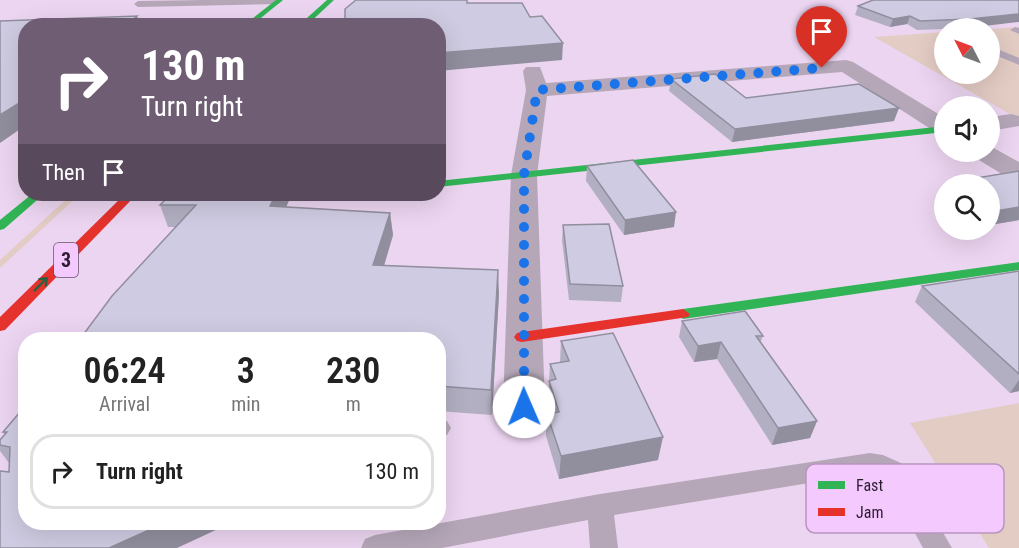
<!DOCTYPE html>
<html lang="en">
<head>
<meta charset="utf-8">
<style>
  body { margin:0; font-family:"Roboto Condensed",sans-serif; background:#f2f2f2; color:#222; height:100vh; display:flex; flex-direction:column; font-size:22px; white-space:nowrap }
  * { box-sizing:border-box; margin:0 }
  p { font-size:20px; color:#767676 }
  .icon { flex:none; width:33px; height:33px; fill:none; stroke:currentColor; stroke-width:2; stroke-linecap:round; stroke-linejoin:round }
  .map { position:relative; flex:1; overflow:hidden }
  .side { position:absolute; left:18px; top:332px; width:428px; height:198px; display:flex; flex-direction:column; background:#fff; border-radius:24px; box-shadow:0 6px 24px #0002 }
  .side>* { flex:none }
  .banner { position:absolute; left:18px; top:18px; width:428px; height:183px; border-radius:24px; box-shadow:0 6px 24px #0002; background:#6f5d74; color:#fff; overflow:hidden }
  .needle { width:39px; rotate:312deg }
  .fabs { position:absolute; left:934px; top:18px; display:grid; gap:12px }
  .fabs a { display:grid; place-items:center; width:66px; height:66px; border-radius:50%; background:#fff; box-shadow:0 6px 24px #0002; font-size:30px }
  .pin { position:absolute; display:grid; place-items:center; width:51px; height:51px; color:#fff; margin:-62px -26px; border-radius:50% 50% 50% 0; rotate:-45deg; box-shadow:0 0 6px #0007 }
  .pin .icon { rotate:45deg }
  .me { position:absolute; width:66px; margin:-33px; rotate:359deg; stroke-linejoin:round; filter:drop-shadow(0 0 4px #0008) }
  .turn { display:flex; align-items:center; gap:21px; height:126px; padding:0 24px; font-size:27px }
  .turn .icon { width:78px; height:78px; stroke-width:2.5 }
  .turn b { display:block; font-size:42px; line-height:51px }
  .then { display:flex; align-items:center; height:57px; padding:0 24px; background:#0003; gap:12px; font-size:22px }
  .eta { display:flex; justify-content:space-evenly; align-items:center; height:102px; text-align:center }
  .eta b { font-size:36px; font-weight:600; line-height:42px }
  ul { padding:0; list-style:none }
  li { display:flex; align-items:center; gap:18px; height:75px; margin:0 12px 9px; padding:0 12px; border:3px solid #e0e0e0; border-radius:24px }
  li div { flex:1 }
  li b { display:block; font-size:22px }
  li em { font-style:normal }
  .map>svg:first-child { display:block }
  .green { fill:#e3ccc4 }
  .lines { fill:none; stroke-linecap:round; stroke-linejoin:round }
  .lane { fill:#b5a7b8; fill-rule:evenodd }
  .street { fill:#b5a7b8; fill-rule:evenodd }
  .fast { fill:#30b455; fill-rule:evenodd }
  .jam { fill:#e5322d; fill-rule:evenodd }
  .wall { fill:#b2afc2 }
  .shaded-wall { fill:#918e9e }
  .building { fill:#cfcbe2; stroke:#918e9e; stroke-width:1.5 }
  .oneway { stroke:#2e6041 }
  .route { stroke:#1a73e8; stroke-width:10; stroke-dasharray:0 18 }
  .labels { text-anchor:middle; stroke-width:4.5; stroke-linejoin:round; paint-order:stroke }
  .shield { fill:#f4c9fd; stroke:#68506e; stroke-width:1.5 }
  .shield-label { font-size:20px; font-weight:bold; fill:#2c1c30 }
  .key { fill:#f4c9fd; stroke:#b895c0; stroke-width:1.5 }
  .key-label { font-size:16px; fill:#2c1c30 }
</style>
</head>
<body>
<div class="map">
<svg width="1019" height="548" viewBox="0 0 1019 548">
  <rect width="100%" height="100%" fill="#ecd5f1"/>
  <!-- green -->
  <g class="green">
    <polygon points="1019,27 1019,119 874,37 945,32 945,74 990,74 990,29"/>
    <polygon points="72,194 80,194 0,268 0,260"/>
    <polygon points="1019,403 1019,548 989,548 910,423"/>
  </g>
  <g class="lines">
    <!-- lane -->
    <g class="lane">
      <polygon points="203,0 282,0 282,1 278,4 138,7 134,4 138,1"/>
      <polygon points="1015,27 1019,28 1019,34 1010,30"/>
      <polygon points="990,46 1019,58 1019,65 990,53"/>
      <polygon points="438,419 447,421 451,428 447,435 439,437"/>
      <polygon points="870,453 883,455 903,464 952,548 923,548 885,478 870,473 614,515 618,548 590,548 588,520 442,548 361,548 365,539 375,535 600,494"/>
    </g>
    <!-- street -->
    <g class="street">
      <polygon points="846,60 853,62 945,118 945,135 937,133 842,72 547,96 537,175 545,407 539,418 524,423 509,418 503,407 511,175 526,90 523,71 526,67 540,67 546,83"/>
      <polygon points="1011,114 1019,116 1019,126 990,131 990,117"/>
      <polygon points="990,146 1019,162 1019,181 1010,179 974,157 970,152 990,152"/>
    </g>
    <!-- fast -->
    <g class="fast">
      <polygon points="276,0 283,0 251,26 243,26"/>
      <polygon points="327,0 334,0 306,26 298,26"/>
      <polygon points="945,126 945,132 438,187 438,181"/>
      <polygon points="32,194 44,194 4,229 0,230 0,220"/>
      <polygon points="1019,262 1019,270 683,319 676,314 683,309"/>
    </g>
    <!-- jam -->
    <g class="jam">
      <polygon points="125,194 137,194 5,330 0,331 0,317"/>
      <polygon points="683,309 690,314 688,317 522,342 517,341 514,337 517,333 522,332"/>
    </g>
  </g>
  <!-- wall -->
  <g class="wall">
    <polygon points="1019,0 967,28 917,30 907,24 890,27 855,15 858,6"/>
    <polygon points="671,79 746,98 894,121 732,142 669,91"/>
    <polygon points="587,166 674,227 624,235 586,181"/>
    <polygon points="1019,171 1019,220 990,225 990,184 950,184 951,182"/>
    <polygon points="171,194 292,194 286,207 390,213 393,235 384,266 499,294 492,415 438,411 438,339 175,227 168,227 160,205"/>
    <polygon points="563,225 623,286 621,302 569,300 562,240"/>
    <polygon points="1019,271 1019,391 1010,393 915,302 922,286"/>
    <polygon points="682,321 763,336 760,343 817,421 810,438 772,445 717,359 694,362 679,337"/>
    <polygon points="561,341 658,460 559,479 546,436 547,414 551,413 548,403 550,364 560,363"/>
    <polygon points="26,405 9,472 9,463 0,451 0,440 5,435 3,432"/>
  </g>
  <!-- shaded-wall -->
  <g class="shaded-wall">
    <polygon points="1019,14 1019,22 967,28 970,19"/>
    <polygon points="137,16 141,26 126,26"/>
    <polygon points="910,16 907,24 890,27 893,19"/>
    <polygon points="563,43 562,60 438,71 438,53"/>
    <polygon points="26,99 26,125 0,143 0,115"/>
    <polygon points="899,108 894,121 732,142 735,129"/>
    <polygon points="276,194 292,194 276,229 270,206"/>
    <polygon points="1019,205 1019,220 990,225 990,220 995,211"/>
    <polygon points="676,212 674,227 624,235 625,220"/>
    <polygon points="390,213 393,235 377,289 373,265"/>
    <polygon points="498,270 499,294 492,415 491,390"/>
    <polygon points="721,342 717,359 694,362 698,346"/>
    <polygon points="1019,380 1019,391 1010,393"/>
    <polygon points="817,421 810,438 772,445 778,428"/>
    <polygon points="663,437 658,460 559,479 561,456"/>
    <polygon points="167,522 233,522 177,548 109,548"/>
  </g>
  <!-- building -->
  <g class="building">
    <polygon points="356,0 467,0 467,3 522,3 530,17 542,16 563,43 438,53 438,26 340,26 345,19 345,9"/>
    <polygon points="873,0 1019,0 1019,14 970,19 920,21 910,16 893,19 858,6"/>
    <polygon points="137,16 126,26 26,26 26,99 0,115 0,21"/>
    <polygon points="715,74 746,98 859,84 899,108 735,129 671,79"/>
    <polygon points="633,160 676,212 625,220 587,166"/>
    <polygon points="1019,171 1019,207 995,211 990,207 990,184 955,184 951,182"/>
    <polygon points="171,194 276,194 270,206 390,213 373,265 498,270 491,390 438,386 438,339 80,339 112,296 196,205 160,205"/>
    <polygon points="609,224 623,286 570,284 563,225"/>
    <polygon points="1019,271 1019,374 922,286"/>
    <polygon points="745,311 763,336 756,336 817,421 778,428 721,342 698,346 682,321"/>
    <polygon points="613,333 663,437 561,456 547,414 559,412 549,381 556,379 550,364 569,361 561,341"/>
    <polygon points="26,405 26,522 167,522 109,548 0,548 0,471 9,472 10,447 0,445 0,440 7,432 3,432"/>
  </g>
  <!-- one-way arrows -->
  <defs><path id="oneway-shaft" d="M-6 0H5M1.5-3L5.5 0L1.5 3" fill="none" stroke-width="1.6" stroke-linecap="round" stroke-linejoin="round" transform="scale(1.5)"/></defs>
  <use class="oneway" href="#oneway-shaft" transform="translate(41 284) rotate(-45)"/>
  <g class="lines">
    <!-- route -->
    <polyline class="route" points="524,407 524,175 537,90 822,68"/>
  </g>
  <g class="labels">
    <!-- shield labels -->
    <rect class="shield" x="54" y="243" width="24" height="34" rx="4.5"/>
    <g class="shield-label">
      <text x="66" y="267">3</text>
    </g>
  </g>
  <!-- legend -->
  <rect x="806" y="464" width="198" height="69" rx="9" class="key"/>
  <rect x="818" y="481" width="27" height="8" fill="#30b455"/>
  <rect x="818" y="508" width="27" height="8" fill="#e5322d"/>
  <g class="key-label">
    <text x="856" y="491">Fast</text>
    <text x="856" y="518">Jam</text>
  </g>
</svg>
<div class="fabs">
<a><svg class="needle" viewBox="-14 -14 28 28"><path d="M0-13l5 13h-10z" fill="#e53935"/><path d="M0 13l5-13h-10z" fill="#767676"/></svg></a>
<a><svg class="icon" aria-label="sound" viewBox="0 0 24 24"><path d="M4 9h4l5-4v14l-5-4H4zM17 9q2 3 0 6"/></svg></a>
<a><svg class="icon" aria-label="search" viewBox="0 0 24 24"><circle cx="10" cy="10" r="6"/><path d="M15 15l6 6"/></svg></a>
</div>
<div class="pin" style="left:822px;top:68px;background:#d93025"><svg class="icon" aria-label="arrive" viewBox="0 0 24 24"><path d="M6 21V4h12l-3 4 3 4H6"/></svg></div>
<svg class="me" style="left:524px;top:407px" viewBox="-20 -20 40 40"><circle r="19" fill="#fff"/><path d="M0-13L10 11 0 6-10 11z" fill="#1a73e8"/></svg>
<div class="banner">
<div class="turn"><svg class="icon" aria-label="right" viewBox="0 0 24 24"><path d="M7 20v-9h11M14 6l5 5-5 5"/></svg><div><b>130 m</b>Turn right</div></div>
<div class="then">Then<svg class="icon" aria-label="arrive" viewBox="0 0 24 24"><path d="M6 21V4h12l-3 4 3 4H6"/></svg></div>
</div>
<section class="side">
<div class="eta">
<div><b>06:24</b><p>Arrival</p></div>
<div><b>3</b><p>min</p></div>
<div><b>230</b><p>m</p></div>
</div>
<ul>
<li><svg class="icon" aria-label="right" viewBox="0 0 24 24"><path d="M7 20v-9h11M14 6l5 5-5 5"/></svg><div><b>Turn right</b></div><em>130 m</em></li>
</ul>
</section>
</div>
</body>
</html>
